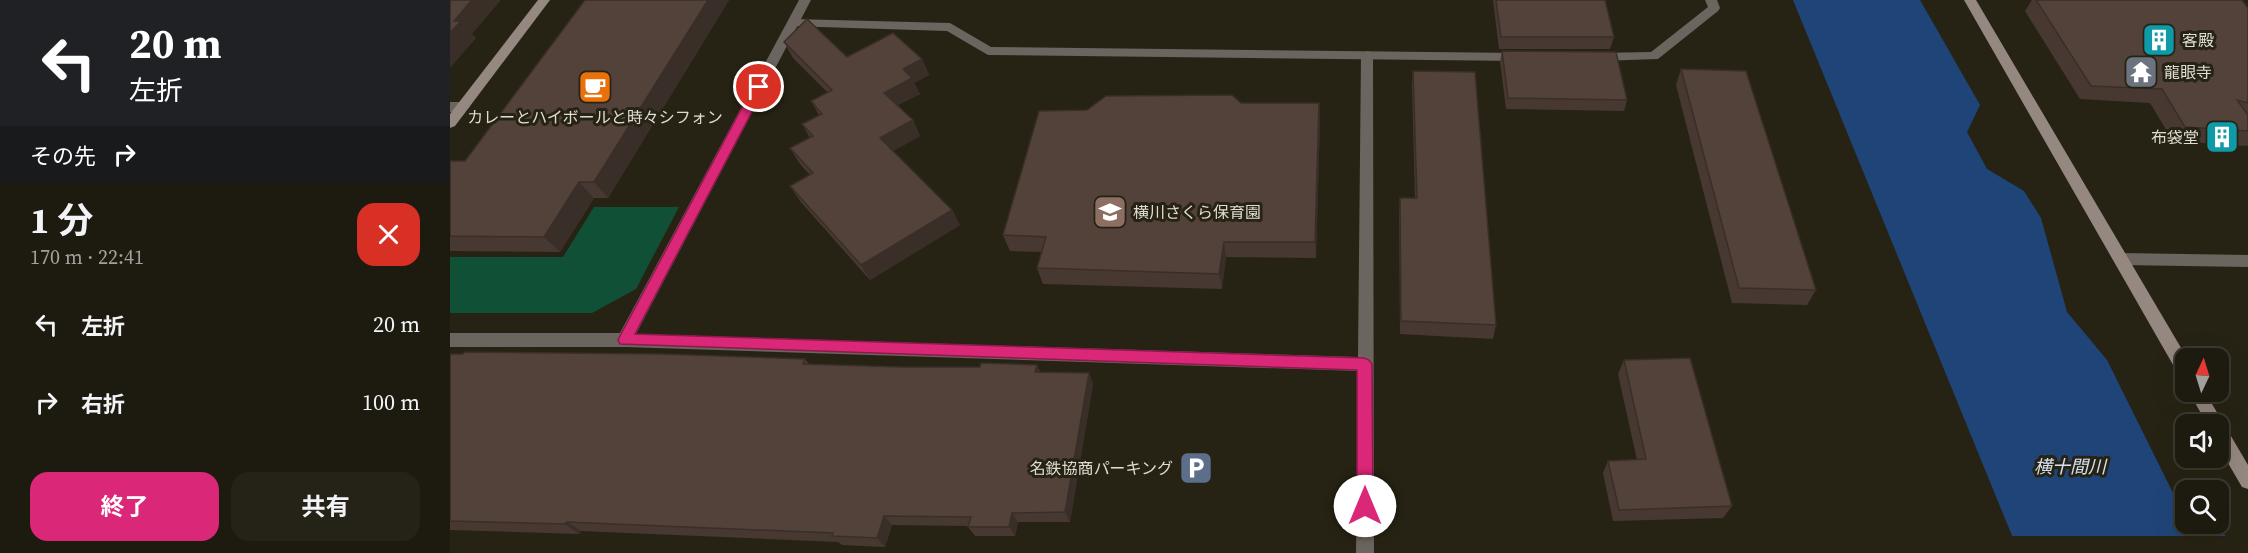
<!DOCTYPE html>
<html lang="ja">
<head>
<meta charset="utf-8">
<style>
  body { margin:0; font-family:"Source Serif 4","Noto Sans JP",serif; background:#252318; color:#f1f3f6; height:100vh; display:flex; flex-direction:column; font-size:22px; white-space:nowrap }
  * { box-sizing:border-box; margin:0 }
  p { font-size:20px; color:#a0a19e }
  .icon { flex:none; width:33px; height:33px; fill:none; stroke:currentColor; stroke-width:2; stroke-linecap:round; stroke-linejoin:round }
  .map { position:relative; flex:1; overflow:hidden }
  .drawer { display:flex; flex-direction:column; background:#1d1a0f; width:450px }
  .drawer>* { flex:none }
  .top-card { background:#202124; color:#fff; overflow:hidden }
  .needle { width:39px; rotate:4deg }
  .tools { position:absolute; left:1725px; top:348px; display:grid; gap:12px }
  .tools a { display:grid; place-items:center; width:54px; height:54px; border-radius:12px; background:#1d1a0f; box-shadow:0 6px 24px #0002,0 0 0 2px #3b382f; font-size:30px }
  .pin { position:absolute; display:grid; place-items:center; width:51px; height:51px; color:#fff; margin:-26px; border:3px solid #fff; border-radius:50%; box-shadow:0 2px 6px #0007 }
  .me { position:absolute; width:66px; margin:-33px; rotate:0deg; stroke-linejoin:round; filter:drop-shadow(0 0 4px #0008) }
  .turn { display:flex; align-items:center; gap:21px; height:126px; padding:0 30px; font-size:27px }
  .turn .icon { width:78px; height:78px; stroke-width:2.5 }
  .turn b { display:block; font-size:42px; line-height:51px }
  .then { display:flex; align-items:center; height:57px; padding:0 30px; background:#0003; gap:12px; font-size:22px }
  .round { display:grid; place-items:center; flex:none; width:63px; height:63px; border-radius:18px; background:#252318 }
  .summary { display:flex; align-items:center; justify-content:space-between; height:102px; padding:0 30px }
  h1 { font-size:36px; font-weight:700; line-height:45px }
  .primary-button { display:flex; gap:12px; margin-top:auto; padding:12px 30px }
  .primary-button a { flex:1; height:69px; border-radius:18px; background:#db2777; color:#fff; font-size:24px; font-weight:700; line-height:69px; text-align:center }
  .primary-button a+a { background:#252318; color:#f1f3f6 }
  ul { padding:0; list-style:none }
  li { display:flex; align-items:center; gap:18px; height:78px; padding:0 30px }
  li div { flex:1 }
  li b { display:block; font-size:22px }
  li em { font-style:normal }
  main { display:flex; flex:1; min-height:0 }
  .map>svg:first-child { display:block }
  .green { fill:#0f5036 }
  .water { fill:#1f4578 }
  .pier { fill:#272314 }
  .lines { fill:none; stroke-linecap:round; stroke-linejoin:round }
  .lane { fill:#6c645f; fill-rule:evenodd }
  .street { fill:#6c645f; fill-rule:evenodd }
  .secondary { fill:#958881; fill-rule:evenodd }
  .wall { fill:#473932 }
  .shaded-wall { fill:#3a2e29 }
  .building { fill:#53423a; stroke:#3a2e29; stroke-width:1.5 }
  .route { fill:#db2777; stroke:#8e194d; stroke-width:1.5 }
  .labels { text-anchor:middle; stroke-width:6; stroke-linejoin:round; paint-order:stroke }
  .poi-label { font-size:16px; fill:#dfddd3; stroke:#272314; text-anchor:start }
  .water-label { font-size:18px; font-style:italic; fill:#d5e1f1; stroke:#272314 }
</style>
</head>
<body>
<main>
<section class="drawer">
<div class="top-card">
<div class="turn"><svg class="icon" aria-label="left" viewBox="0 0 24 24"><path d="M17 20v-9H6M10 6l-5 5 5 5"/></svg><div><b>20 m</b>左折</div></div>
<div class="then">その先<svg class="icon" aria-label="right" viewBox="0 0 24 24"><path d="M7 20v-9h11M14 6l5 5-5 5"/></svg></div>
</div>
<div class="summary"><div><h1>1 分</h1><p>170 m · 22:41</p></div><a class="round" style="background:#d93025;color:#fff"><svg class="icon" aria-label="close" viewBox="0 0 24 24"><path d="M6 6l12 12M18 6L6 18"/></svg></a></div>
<ul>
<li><svg class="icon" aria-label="left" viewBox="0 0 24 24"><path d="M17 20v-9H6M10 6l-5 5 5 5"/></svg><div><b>左折</b></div><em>20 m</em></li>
<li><svg class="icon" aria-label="right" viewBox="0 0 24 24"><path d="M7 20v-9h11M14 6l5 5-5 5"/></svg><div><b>右折</b></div><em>100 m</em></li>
</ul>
<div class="primary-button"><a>終了</a><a>共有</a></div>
</section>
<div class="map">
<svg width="1798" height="553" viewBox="0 0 1798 553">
  <rect width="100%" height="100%" fill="#272314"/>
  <!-- green -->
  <polygon class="green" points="144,207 229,207 186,289 142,313 0,313 0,257 113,257"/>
  <!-- water -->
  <polygon class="water" points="1343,0 1470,0 1530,105 1517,132 1537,169 1574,191 1591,218 1617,312 1657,360 1726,499 1735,506 1736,524 1759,524 1792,547 1565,543"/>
  <!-- pier -->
  <polygon class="pier" points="1559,536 1781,536 1794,545 1797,553 1537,553 1534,541 1561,541"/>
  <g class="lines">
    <!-- lane -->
    <g class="lane">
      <polygon points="1255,0 1267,0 1270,8 1268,11 1208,59 1149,61 1143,57 1149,53 1201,52 1258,7"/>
      <polygon points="343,19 500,23 541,47 1071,53 1077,57 1071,61 538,55 497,31 339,26 337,23"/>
    </g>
    <!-- street -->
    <g class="street">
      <polygon points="349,0 361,0 186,334 908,357 911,55 917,51 921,52 923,55 924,553 906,553 908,371 175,347 0,347 0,333 170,333"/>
      <polygon points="0,102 13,102 20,107 13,112 0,112"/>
      <polygon points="1671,253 1798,255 1798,267 1671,265 1666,263 1664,259 1666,255"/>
    </g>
    <!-- secondary -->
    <g class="secondary">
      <polygon points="88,0 100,0 5,126 0,128 0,114"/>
      <polygon points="1514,0 1526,0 1737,358 1736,379 1730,377"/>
      <polygon points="1739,392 1755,392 1798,465 1798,489 1792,487 1768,446 1768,424 1757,424"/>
    </g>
  </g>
  <!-- wall -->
  <g class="wall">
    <polygon points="135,0 279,0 158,198 144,198 110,252 0,251 0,161 15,161"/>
    <polygon points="1043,0 1155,0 1164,37 1160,49 1049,49"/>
    <polygon points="1582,0 1792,0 1798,8 1798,145 1797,146 1723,141 1700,103 1630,99 1575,11"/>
    <polygon points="334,42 397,57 472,59 479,75 464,83 470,94 448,105 463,120 470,136 443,151 502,210 510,225 420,280 350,201 340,186 360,175 350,164 340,148 360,138 352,124 369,115 361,101 378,93 343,58"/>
    <polygon points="1052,51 1177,100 1174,111 1056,109 1050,61"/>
    <polygon points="1231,69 1366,290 1357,305 1282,303 1226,85"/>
    <polygon points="963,71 1046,325 1043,339 950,334 949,213 950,198 965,198 962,86"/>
    <polygon points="791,103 869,103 870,119 866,258 776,257 772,289 593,284 587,268 591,252 560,251 553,235 637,110"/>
    <polygon points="0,354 355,359 359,364 453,367 530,367 587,365 590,372 639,373 643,384 620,522 568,522 565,536 525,536 518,527 518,526 442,525 435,547 392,545 388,542 131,531 129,534 0,530"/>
    <polygon points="1174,360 1282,506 1273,518 1163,521 1153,473 1158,461 1187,460 1168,374"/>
  </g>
  <!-- shaded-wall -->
  <g class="shaded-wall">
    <polygon points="22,0 51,0 22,34 26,38 0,68 0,33 4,21"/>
    <polygon points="258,0 279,0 158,198 144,182"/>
    <polygon points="472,59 479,75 464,83 470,94 442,108 434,93 453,69"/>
    <polygon points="869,103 870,119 866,258 865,242"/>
    <polygon points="463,120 470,136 438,154 430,138"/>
    <polygon points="129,182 144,198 110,252 94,237"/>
    <polygon points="502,210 510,225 420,280 411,265"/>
    <polygon points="774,242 776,257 772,289 769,274"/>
    <polygon points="587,365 592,376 585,372"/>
    <polygon points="639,373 643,384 620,522 615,512"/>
    <polygon points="562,513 568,522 565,536 559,527"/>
    <polygon points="434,516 442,525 435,547 427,538"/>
    <polygon points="117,522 131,531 129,534 115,524"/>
  </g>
  <!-- building -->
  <g class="building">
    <polygon points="0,0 22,0 4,21 11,21 0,33"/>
    <polygon points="135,0 258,0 144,182 129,182 94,237 0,236 0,161 15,161"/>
    <polygon points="1046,0 1155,0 1164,37 1051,37"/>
    <polygon points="1586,0 1792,0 1798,8 1798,103 1787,100 1798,115 1798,131 1735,127 1712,89 1641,86"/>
    <polygon points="357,19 397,57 443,33 472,59 453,69 462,78 434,93 463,120 430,138 502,210 411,265 340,186 363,173 340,148 363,136 352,124 372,114 361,101 382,90 334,42"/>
    <polygon points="1052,51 1166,52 1177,100 1058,98"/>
    <polygon points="1231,69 1296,71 1366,290 1289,288"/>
    <polygon points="963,71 1025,72 1046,325 951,321 950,198 967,198"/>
    <polygon points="782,95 791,103 869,103 865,242 774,242 769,274 587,268 596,237 553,235 589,111 637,110 656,96"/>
    <polygon points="15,352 212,354 355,359 353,364 453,367 530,367 531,363 587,365 585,372 639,373 615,512 562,513 559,527 518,527 521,517 434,516 427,538 382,536 383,533 117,522 115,524 0,521 0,354 13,354"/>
    <polygon points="1240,358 1282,506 1169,510 1158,461 1196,459 1174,360"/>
  </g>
  <!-- route -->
  <polygon class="route" points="309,83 315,87 185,334 914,358 919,360 922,364 923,506 920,511 915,513 909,511 907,506 907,370 170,344 168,340 170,336 303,87"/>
  <!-- icons -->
  <defs>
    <symbol id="building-square" viewBox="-11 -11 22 22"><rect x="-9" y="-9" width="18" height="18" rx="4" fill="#0f9aa8" stroke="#272314"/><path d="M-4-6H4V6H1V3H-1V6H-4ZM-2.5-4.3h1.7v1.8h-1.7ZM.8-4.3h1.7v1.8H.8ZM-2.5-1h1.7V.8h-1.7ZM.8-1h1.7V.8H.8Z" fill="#fff"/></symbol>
    <symbol id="temple-square" viewBox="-11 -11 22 22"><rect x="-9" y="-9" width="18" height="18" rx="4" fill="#6b7280" stroke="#272314"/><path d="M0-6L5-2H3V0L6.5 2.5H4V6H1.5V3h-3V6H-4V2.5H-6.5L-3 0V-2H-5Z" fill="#fff"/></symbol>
    <symbol id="cafe-square" viewBox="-11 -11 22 22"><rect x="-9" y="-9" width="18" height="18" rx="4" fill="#e8710a" stroke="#272314"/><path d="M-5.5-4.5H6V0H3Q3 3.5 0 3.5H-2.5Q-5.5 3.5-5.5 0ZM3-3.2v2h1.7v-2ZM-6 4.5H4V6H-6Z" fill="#fff"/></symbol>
    <symbol id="school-square" viewBox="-11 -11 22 22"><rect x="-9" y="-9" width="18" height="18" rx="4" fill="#8d6e63" stroke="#272314"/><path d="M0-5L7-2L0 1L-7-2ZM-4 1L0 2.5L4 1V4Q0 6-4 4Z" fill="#fff"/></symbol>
    <symbol id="parking-square" viewBox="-11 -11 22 22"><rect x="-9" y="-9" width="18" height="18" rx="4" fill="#5c6f8a" stroke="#272314"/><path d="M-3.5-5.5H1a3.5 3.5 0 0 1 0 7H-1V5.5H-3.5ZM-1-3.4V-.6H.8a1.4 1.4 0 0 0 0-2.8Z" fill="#fff"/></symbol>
  </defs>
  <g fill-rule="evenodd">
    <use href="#building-square" x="1690" y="21" width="38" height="38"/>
    <use href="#temple-square" x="1672" y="53" width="38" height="38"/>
    <use href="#cafe-square" x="126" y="68" width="38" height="38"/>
    <use href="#building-square" x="1753" y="118" width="38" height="38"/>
    <use href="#school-square" x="641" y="193" width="38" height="38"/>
    <use href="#parking-square" x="727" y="449" width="38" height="38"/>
  </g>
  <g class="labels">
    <!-- poi labels -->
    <g class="poi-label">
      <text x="1732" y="46">客殿</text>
      <text x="1714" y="78">龍眼寺</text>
      <text x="145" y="123" text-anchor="middle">カレーとハイボールと時々シフォン</text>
      <text x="1749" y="143" text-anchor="end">布袋堂</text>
      <text x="683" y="218">横川さくら保育園</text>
      <text x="723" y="474" text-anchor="end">名鉄協商パーキング</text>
    </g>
    <!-- water labels -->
    <g class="water-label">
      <text x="1620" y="473">横十間川</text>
    </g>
  </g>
</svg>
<div class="tools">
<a><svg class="needle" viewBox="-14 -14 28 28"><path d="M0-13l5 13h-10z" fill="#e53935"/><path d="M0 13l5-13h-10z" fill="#a0a19e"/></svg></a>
<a><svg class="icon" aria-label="sound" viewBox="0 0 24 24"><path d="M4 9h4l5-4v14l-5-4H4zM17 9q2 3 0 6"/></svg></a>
<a><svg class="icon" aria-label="search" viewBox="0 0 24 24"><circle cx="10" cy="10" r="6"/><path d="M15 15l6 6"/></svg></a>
</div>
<div class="pin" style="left:309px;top:87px;background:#d93025"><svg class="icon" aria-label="arrive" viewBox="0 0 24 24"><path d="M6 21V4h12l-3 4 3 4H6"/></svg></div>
<svg class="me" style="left:915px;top:506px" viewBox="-20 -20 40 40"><circle r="19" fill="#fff"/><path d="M0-13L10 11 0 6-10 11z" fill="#db2777"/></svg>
</div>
</main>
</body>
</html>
